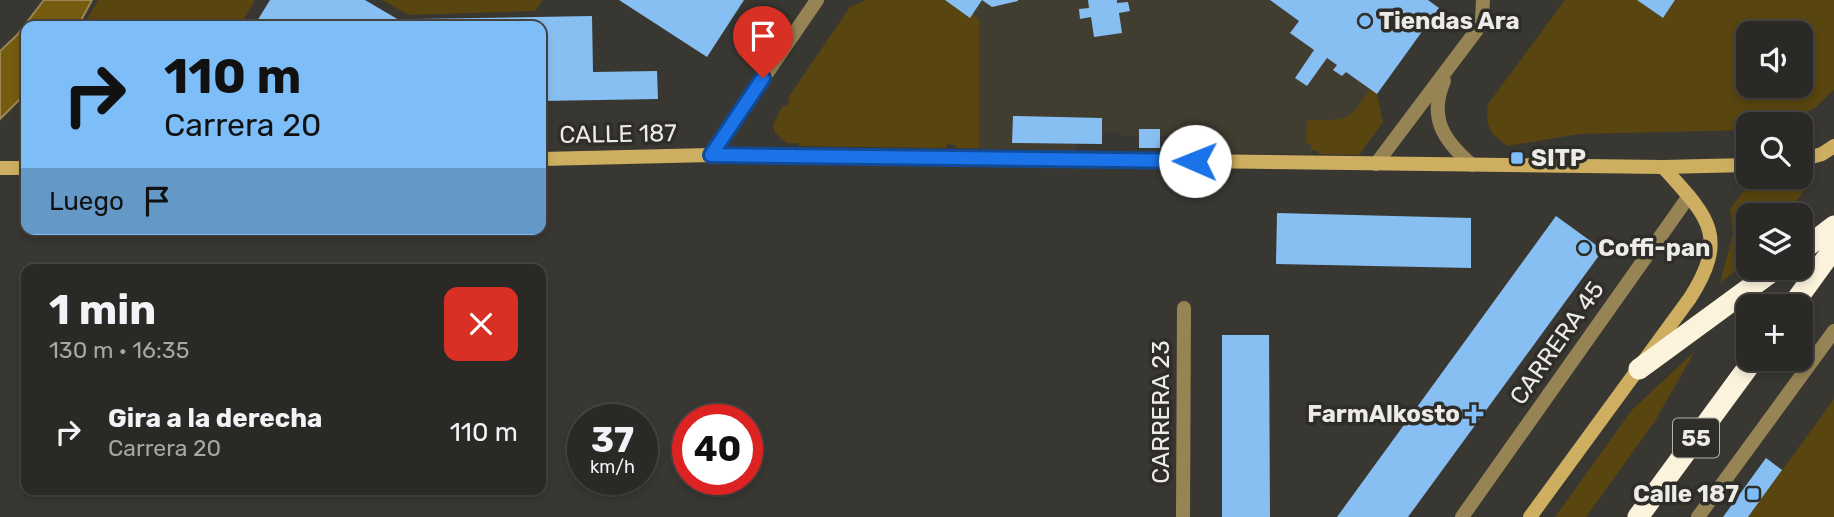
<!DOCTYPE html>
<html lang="es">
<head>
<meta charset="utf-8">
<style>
  body { margin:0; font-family:Rubik,sans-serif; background:#373532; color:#f1f3f6; height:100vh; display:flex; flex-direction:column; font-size:26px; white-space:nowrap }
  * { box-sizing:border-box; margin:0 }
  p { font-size:23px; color:#a6a6a7 }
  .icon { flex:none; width:38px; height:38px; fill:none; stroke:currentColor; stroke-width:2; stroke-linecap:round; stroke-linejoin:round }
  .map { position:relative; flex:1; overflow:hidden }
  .details { position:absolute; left:21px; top:264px; width:525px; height:231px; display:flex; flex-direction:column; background:#2b2926; border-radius:14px; box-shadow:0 4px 10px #0003,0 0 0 2px #474543 }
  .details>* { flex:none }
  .banner { position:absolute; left:21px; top:21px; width:525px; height:214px; border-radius:14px; box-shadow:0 4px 10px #0003,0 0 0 2px #474543; background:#7dbef9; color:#111; overflow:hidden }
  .controls { position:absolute; left:1736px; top:21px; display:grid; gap:14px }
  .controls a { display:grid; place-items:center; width:77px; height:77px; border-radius:14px; background:#2b2926; box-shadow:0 4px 10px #0003,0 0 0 2px #474543; font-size:35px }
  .speed { position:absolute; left:567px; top:404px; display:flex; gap:14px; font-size:35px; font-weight:700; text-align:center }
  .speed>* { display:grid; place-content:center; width:91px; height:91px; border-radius:50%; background:#2b2926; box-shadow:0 4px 10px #0003,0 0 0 2px #474543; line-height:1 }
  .speed small { font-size:18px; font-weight:400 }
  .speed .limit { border:10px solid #d22; background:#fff; color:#111 }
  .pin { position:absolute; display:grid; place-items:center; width:60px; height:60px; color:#fff; margin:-72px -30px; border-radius:50% 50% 50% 0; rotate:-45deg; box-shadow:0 0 7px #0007 }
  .pin .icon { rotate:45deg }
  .me { position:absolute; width:77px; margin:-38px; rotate:271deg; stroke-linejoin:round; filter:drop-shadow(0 0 5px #0008) }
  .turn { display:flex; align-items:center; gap:24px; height:147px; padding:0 28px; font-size:32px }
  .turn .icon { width:91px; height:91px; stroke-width:2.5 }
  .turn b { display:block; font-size:49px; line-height:60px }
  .then { display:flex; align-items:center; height:66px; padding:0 28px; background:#0003; gap:14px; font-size:26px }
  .round { display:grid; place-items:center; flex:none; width:74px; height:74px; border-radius:14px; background:#373532 }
  .overview { display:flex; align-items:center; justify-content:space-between; height:119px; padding:0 28px }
  h1 { font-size:42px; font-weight:700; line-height:52px }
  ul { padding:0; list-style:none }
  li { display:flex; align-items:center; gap:21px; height:98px; padding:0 28px }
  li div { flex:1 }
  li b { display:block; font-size:26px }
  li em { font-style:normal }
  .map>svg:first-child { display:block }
</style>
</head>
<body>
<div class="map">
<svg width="1834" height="517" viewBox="0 0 1834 517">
  <rect width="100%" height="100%" fill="#393732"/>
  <polygon fill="#413d31" points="866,0 1428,0 1377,94 1383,122 1359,155 1319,154 1318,151 1312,150 1311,154 1220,153 1220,145 1188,146 1187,132 1178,132 1178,136 1160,136 1139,148 1139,136 1120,136 1120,133 1103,132 1102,144 1076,144 1075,151 956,148 955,145 947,144 946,148 799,146 798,143 787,143 780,139 773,125 783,105 786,107 790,100 788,98 850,7"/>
  <g fill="#58450f" fill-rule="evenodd">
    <polygon points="98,0 255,0 240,26 83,26"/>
    <polygon points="382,0 543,0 535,11 409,15"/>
    <polygon points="866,0 945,0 970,17 973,14 979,19 979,148 956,148 955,145 947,144 946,148 799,146 798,143 787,143 775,133 773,125 783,105 786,107 790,100 788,98 850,7"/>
    <path d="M 1565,0 L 1637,0 L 1663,18 L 1675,0 L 1834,0 L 1834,90 L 1816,107 L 1783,124 L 1748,124 L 1748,130 L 1579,134 L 1507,146 C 1489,132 1485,127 1488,104 ZM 1748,33 L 1801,33 L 1801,86 L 1748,86 Z"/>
    <path d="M 1370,89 L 1377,94 L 1383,122 L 1359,155 L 1319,154 L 1318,151 L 1311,150 L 1311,144 L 1306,143 L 1307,120 C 1347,120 1347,124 1370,89 Z"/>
    <polygon points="1816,175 1786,215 1748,215 1748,261 1720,283 1733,234 1730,209 1748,185"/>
    <polygon points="1695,351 1655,421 1586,517 1555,517 1632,410"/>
    <polygon points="1834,399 1834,517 1748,517"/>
  </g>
  <polygon fill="#765c11" stroke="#9a8752" stroke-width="2" points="44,0 92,0 78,26 26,26 26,93 0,119 0,51 17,35"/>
  <g fill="#88bff2">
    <polygon points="270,0 365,0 399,20 395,26 254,26"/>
    <polygon points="619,0 744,0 707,57"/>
    <polygon points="945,0 1018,0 1018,1 992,7 982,0 970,18"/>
    <polygon points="1088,0 1117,0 1117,3 1128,2 1130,11 1119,13 1122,33 1094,37 1091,17 1080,19 1079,9 1089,8"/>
    <polygon points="1270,0 1428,0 1439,8 1377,94 1346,72 1342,76 1333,70 1337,65 1327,58 1307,86 1295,78 1314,50 1290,33 1299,21"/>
    <polygon points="1637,0 1675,0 1663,18"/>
    <polygon points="592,16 593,72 657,71 658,99 541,101 541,26 415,26 415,19"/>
    <polygon points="1013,116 1102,118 1102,144 1012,143"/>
    <rect x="1139" y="129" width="21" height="19"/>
    <polygon points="1277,213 1471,218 1471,268 1276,264"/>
    <polygon points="1556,216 1603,250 1408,517 1337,517"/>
    <polygon points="1222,335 1269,335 1270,517 1222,517"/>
    <polygon points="1766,458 1782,470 1748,517 1723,517"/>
  </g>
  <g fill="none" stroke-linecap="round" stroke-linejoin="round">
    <polyline stroke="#978455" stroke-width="14" points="1698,517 1834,331"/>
    <g stroke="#978455" stroke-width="14">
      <path d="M 1444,81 C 1428,118 1444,141 1472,165"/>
      <polyline points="711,155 817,0"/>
      <polyline points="1376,164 1476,31 1482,19 1483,0"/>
      <polyline points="1183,517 1184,308"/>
      <polyline points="1462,517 1689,196"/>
    </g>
    <g stroke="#ceaf61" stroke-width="14">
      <polyline points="541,159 711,155 1663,167 1748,165"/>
      <polyline points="1801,160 1822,154 1834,146"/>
      <polyline points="0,168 26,168"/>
      <path d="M 1530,517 L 1690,298 C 1730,235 1707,216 1663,167"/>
    </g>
    <g stroke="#fcf3dd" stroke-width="21">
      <polyline points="1801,251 1834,226"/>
      <polyline points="1792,306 1834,248"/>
      <polyline points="1639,369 1777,268"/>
      <polyline points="1638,517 1754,359"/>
    </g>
  </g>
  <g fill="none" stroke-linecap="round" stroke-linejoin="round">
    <defs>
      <polyline id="route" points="763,78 711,155 1195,161"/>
    </defs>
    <use href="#route" stroke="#114b97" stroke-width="18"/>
    <use href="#route" stroke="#1a73e8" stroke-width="12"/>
  </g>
  <g fill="#7dbef9" stroke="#2f2d28" stroke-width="2.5">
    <circle cx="1365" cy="21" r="7"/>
    <rect x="1510" y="151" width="14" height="14" rx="3.5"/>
    <circle cx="1584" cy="248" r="7"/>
    <path d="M1470.5 403.5h7v7h7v7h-7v7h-7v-7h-7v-7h7z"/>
    <rect x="1746" y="487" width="14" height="14" rx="3.5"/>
  </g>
  <g text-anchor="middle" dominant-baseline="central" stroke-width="7" stroke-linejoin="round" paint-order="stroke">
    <rect fill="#2f2d28" stroke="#b4b2ae" stroke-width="2" x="1673" y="418.5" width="46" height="39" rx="5"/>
    <g font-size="23" font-weight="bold" fill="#edebe8">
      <text x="1696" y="438">55</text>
    </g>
    <g font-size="24" font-weight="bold" fill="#edebe8" stroke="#2f2d28" text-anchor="start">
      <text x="1379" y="21">Tiendas Ara</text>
      <text x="1531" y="158">SITP</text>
      <text x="1598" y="248">Coffi-pan</text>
      <text x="1460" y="414" text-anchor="end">FarmAlkosto</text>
      <text x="1739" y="494" text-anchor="end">Calle 187</text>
    </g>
    <g font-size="24" fill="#edebe8" stroke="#2f2d28">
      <text transform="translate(618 134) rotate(-1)">CALLE 187</text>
      <text transform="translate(1557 343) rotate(-55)">CARRERA 45</text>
      <text transform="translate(1161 412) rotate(-90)">CARRERA 23</text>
    </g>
  </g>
</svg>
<div class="controls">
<a><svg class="icon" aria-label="sound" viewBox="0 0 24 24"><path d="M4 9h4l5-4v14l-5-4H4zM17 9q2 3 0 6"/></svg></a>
<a><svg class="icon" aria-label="search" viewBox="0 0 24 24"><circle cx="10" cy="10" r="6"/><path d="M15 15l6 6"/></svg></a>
<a><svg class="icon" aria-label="layers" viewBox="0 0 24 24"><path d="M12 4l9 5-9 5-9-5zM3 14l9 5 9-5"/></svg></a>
<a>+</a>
</div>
<div class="speed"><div>37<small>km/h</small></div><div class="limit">40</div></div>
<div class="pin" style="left:763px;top:78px;background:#d93025"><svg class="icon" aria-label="arrive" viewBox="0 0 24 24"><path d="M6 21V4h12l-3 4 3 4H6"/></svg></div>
<svg class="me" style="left:1195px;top:161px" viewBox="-20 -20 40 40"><circle r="19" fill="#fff"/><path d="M0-13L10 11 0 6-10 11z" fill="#1a73e8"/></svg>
<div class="banner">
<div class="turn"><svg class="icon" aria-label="right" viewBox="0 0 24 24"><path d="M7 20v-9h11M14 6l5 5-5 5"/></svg><div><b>110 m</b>Carrera 20</div></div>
<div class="then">Luego<svg class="icon" aria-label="arrive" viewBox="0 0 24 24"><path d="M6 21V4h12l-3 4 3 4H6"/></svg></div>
</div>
<section class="details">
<div class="overview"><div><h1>1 min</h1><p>130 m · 16:35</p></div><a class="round" style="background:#d93025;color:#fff"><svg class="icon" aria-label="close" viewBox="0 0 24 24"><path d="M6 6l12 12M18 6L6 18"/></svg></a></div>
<ul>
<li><svg class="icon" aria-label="right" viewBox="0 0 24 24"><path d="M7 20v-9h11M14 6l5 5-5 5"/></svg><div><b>Gira a la derecha</b><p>Carrera 20</p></div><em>110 m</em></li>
</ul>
</section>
</div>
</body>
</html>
